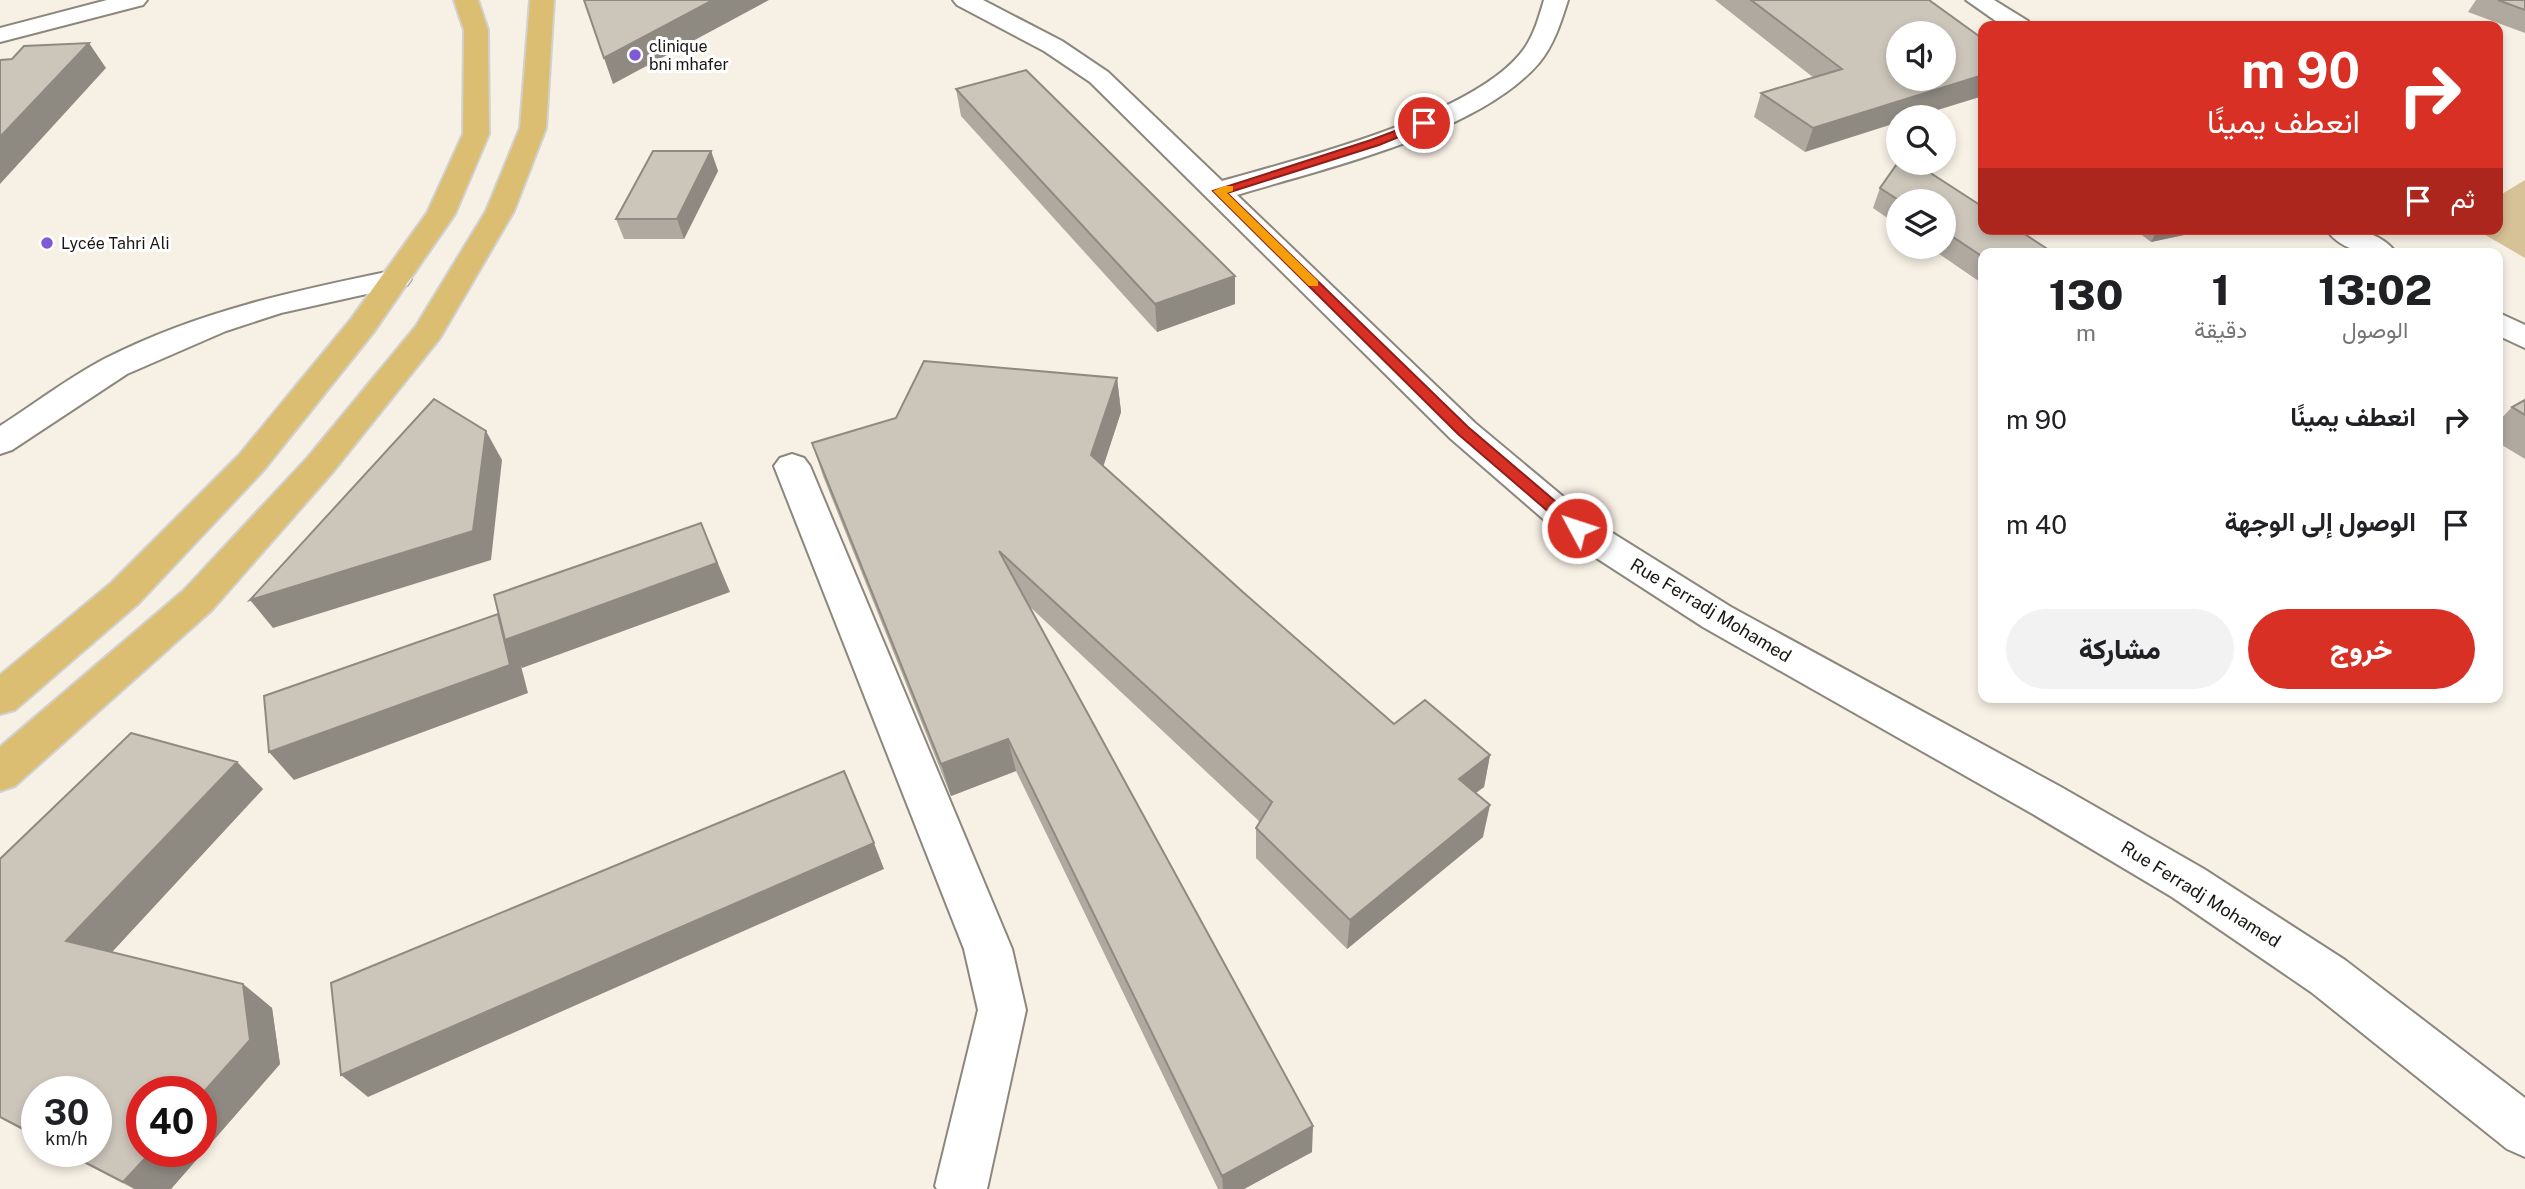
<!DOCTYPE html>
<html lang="ar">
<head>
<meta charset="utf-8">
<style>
  body { margin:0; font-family:"Public Sans",Vazirmatn,sans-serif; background:#f2f2f2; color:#202124; direction:rtl; height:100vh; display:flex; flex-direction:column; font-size:26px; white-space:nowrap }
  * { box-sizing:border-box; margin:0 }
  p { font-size:23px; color:#757577 }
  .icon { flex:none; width:38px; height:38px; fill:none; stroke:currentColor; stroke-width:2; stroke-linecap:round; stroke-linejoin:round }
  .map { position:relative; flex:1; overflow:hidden; direction:ltr }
  .sheet { position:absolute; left:1978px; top:248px; width:525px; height:455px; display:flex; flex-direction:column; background:#fff; border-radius:14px; box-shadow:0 4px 10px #0003; direction:rtl }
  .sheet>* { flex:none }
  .guide { position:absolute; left:1978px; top:21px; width:525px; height:214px; border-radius:14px; box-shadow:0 4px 10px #0003; direction:rtl; background:#d93025; color:#fff; overflow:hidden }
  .controls { position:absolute; left:1886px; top:21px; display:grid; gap:14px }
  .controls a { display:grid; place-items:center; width:70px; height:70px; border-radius:50%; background:#fff; box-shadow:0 4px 10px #0003; font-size:35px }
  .speed { position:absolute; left:21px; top:1076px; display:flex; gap:14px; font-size:35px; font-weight:700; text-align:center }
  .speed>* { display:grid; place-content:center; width:91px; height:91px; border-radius:50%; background:#fff; box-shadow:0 4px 10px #0003; line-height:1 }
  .speed small { font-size:18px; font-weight:400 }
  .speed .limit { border:10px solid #d22; background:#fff; color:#111 }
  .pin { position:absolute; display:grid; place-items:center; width:60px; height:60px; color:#fff; margin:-30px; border:4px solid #fff; border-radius:50%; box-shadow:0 2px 7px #0007 }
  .me { position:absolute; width:77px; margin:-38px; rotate:310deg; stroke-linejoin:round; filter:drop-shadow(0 0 5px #0008) }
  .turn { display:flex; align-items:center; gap:24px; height:147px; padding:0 28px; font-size:32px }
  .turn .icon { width:91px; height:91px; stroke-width:2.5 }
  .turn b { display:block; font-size:49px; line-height:60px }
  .then { display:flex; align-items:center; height:66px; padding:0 28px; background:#0003; gap:14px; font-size:26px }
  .eta { display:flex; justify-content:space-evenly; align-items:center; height:119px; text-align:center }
  .eta b { font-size:42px; font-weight:800; line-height:49px }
  .primary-button { display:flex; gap:14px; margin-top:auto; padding:14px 28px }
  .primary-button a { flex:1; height:80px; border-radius:42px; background:#d93025; color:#fff; font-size:28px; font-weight:800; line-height:80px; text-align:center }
  .primary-button a+a { background:#f2f2f2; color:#202124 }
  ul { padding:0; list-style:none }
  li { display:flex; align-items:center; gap:21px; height:105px; padding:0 28px }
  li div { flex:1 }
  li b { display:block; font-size:26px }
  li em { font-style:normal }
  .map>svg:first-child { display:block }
</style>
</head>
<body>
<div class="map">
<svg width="2525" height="1189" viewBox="0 0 2525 1189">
  <rect width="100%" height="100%" fill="#f7f0e5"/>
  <polygon fill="#d7c196" points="2525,180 2525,258 2475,229 2497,229 2497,197"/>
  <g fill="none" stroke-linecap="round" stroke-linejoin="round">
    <defs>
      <g id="minor">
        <polygon points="107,0 147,0 143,5 0,42 0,28"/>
        <path d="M 953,0 L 983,0 L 1062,41 L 1108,72 L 1222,181 C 1299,159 1477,115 1524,49 C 1534,35 1539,17 1544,0 L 1568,0 C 1561,22 1554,45 1539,63 C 1478,134 1325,168 1237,195 L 1475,423 L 1590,519 L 1731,607 L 2061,787 L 2204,869 L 2345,960 L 2525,1098 L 2525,1157 L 2507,1149 L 2311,992 L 2172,897 L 2031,813 L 1703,627 L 1564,537 L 1451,439 L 1090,82 L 1044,51 L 957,5 Z"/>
        <polygon points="1966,0 1994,0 2028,21 2031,26 2003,26"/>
        <path d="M 2326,229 C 2352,229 2380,230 2397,254 C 2371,254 2342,253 2326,229 Z"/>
        <path d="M 396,270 L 407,273 L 411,279 L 407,285 L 281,313 L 226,331 L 127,374 L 12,450 L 0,454 L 0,426 C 34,404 68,378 104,359 C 198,311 294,291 396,270 Z"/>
        <polygon points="2497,312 2525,325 2525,348 2497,335"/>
        <polygon points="792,454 804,458 810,466 1012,949 1026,1010 987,1189 937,1189 935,1186 978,1010 964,949 774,466 780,458"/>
      </g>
      <g id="major">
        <polygon points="454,0 478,0 488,30 489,134 455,214 373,333 263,471 139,603 15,710 0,714 0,675 111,583 239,455 351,319 427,213 463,134 464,30"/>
        <polygon points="530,0 554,0 546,128 514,211 440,338 332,473 212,610 15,786 0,791 0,747 184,590 308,457 416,326 486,211 520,128"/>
      </g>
    </defs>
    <use href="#minor" stroke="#8c877c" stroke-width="4"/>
    <use href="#major" stroke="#d1d1d0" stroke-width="4"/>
    <use href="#minor" fill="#fff" fill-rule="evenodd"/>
    <use href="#major" fill="#dbbe71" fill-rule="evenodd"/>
  </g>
  <g fill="#afa9a0">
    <polygon points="1715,0 1929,0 1805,152 1754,117 1761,93 1814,78"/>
    <polygon points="2476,0 2525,0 2525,33 2468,12"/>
    <polygon points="956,89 1235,276 1235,304 1157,332 961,116"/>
    <polygon points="711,151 718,171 684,239 624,239 616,219"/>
    <polygon points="1899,161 1899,163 1915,163 1983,207 1983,229 2017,229 2052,252 2051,254 1983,254 1983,284 1929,247 1944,247 1944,201 1899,201 1899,226 1873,208 1880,188"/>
    <polygon points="2134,229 2212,229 2151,242"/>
    <polygon points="1117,378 1121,412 1103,466 1244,593 1394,724 1490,755 1484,787 1475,793 1483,837 1347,949 1256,858 1256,828 1260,822 1029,606 1312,1152 1244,1189 1218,1189 1016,771 951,796 823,476 812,443"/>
    <polygon points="2525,400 2525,459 2497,442 2497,423 2512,407"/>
    <polygon points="237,762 263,789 112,952 243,984 272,1008 280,1064 171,1189 134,1189 63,1152 96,1152 37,1092 37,1138 0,1118 0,859"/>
  </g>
  <g fill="#8e8a82">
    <polygon points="713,0 769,0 613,84 604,58"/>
    <polygon points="89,43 106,68 0,184 0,137"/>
    <polygon points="1983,75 1983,96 1915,117 1899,117 1899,122 1805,152 1813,128"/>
    <polygon points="711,151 718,171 684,239 677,219"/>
    <polygon points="2158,229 2212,229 2151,242"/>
    <polygon points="1235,276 1235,304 1157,332 1155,304"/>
    <polygon points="1117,378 1121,412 1096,489 1091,455"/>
    <polygon points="486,431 502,460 491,560 273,628 250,600"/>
    <polygon points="701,523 730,592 522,668 521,666 528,693 294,780 269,752 498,614"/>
    <polygon points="1008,739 1016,771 951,796 941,764"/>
    <polygon points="1490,755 1484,787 1453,810 1459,779"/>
    <polygon points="237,762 263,789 99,966 66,941"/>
    <polygon points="1490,805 1483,837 1347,949 1350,920"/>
    <polygon points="874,843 884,869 368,1097 341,1075"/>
    <polygon points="243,984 272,1008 280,1064 171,1189 135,1189 123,1182 151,1152 201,1152 201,1095"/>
    <polygon points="1313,1126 1312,1152 1244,1189 1223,1189 1222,1176"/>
  </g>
  <g fill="#cbc5ba" stroke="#8e8a82" stroke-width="2" fill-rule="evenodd">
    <polygon points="584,0 713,0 604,58"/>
    <path d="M 1751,0 L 1929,0 L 1983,39 L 1983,75 L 1813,128 L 1761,93 L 1842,69 ZM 1899,33 L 1944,33 L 1944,79 L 1899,79 Z"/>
    <polygon points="2498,0 2525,0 2525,10"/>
    <polygon points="89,43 0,137 0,60 12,59 24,46"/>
    <polygon points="1026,70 1235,276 1155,304 956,89"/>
    <polygon points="653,151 711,151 677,219 616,219"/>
    <polygon points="1899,161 1899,163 1915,163 1983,207 1983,229 2017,229 2052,252 2047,254 1983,254 1983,257 1944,231 1944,201 1900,201 1880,188"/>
    <polygon points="924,361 1117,378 1091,455 1244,593 1394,724 1425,700 1490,755 1459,779 1490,805 1350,920 1256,828 1272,802 999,551 1313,1126 1222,1176 1008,739 941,764 812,443 896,418"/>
    <polygon points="434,399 486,431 473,531 250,600"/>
    <polygon points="2525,400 2525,415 2512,407"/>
    <polygon points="701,523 717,563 505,640 494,595"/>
    <polygon points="498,614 510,665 269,752 264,696"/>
    <polygon points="131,733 237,762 66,941 243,984 250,1040 201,1095 201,1092 142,1092 142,1152 151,1152 123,1182 65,1152 96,1152 96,1092 37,1092 37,1136 0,1117 0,859"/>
    <polygon points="844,771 874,843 341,1075 331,983"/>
  </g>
  <polygon fill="#d93025" stroke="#8d1f18" stroke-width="2" points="1424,120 1430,123 1428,125 1379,145 1227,193 1468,427 1582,524 1585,528 1582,532 1572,532 1458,434 1213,191 1371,140"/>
  <polygon fill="#f59e0b" points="1224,186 1233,186 1233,191 1227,193 1318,281 1318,286 1309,286 1213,191"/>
  <g fill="#7f5ad4" stroke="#fff" stroke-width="2.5">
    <circle cx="635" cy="55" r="7"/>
    <circle cx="47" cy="243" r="7"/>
  </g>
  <g text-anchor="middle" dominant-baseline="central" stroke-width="6" stroke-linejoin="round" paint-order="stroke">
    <g font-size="16" fill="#191712" stroke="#fff" text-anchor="start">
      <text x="649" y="46">clinique<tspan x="649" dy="18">bni mhafer</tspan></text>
      <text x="61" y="243">Lycée Tahri Ali</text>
    </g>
    <g font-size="18" fill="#191712" stroke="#fff">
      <text transform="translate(1711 610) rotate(31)">Rue Ferradj Mohamed</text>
      <text transform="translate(2201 894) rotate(32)">Rue Ferradj Mohamed</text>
    </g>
  </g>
</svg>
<div class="controls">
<a><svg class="icon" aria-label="sound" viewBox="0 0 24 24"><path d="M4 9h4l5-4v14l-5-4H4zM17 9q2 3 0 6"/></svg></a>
<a><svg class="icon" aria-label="search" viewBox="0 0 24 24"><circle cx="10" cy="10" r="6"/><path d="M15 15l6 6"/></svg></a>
<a><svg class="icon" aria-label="layers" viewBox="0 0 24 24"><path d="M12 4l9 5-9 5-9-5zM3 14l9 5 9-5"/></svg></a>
</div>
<div class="speed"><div>30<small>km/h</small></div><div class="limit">40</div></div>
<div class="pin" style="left:1424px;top:123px;background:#d93025"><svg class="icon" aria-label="arrive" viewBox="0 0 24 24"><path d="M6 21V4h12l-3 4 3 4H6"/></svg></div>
<svg class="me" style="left:1577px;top:528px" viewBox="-20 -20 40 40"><circle r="17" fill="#d93025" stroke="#fff" stroke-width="3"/><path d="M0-11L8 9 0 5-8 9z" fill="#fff"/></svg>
<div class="guide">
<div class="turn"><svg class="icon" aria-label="right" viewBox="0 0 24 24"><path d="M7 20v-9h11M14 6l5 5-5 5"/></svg><div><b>90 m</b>انعطف يمينًا</div></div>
<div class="then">ثم<svg class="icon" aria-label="arrive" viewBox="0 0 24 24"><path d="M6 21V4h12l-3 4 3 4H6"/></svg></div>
</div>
<section class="sheet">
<div class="eta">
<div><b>13:02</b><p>الوصول</p></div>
<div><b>1</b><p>دقيقة</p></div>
<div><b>130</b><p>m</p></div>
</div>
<ul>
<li><svg class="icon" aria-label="right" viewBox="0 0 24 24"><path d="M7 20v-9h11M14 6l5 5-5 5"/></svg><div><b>انعطف يمينًا</b></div><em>90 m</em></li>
<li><svg class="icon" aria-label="arrive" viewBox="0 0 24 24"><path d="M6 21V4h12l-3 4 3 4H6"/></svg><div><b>الوصول إلى الوجهة</b></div><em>40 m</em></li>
</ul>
<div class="primary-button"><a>خروج</a><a>مشاركة</a></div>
</section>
</div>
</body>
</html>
